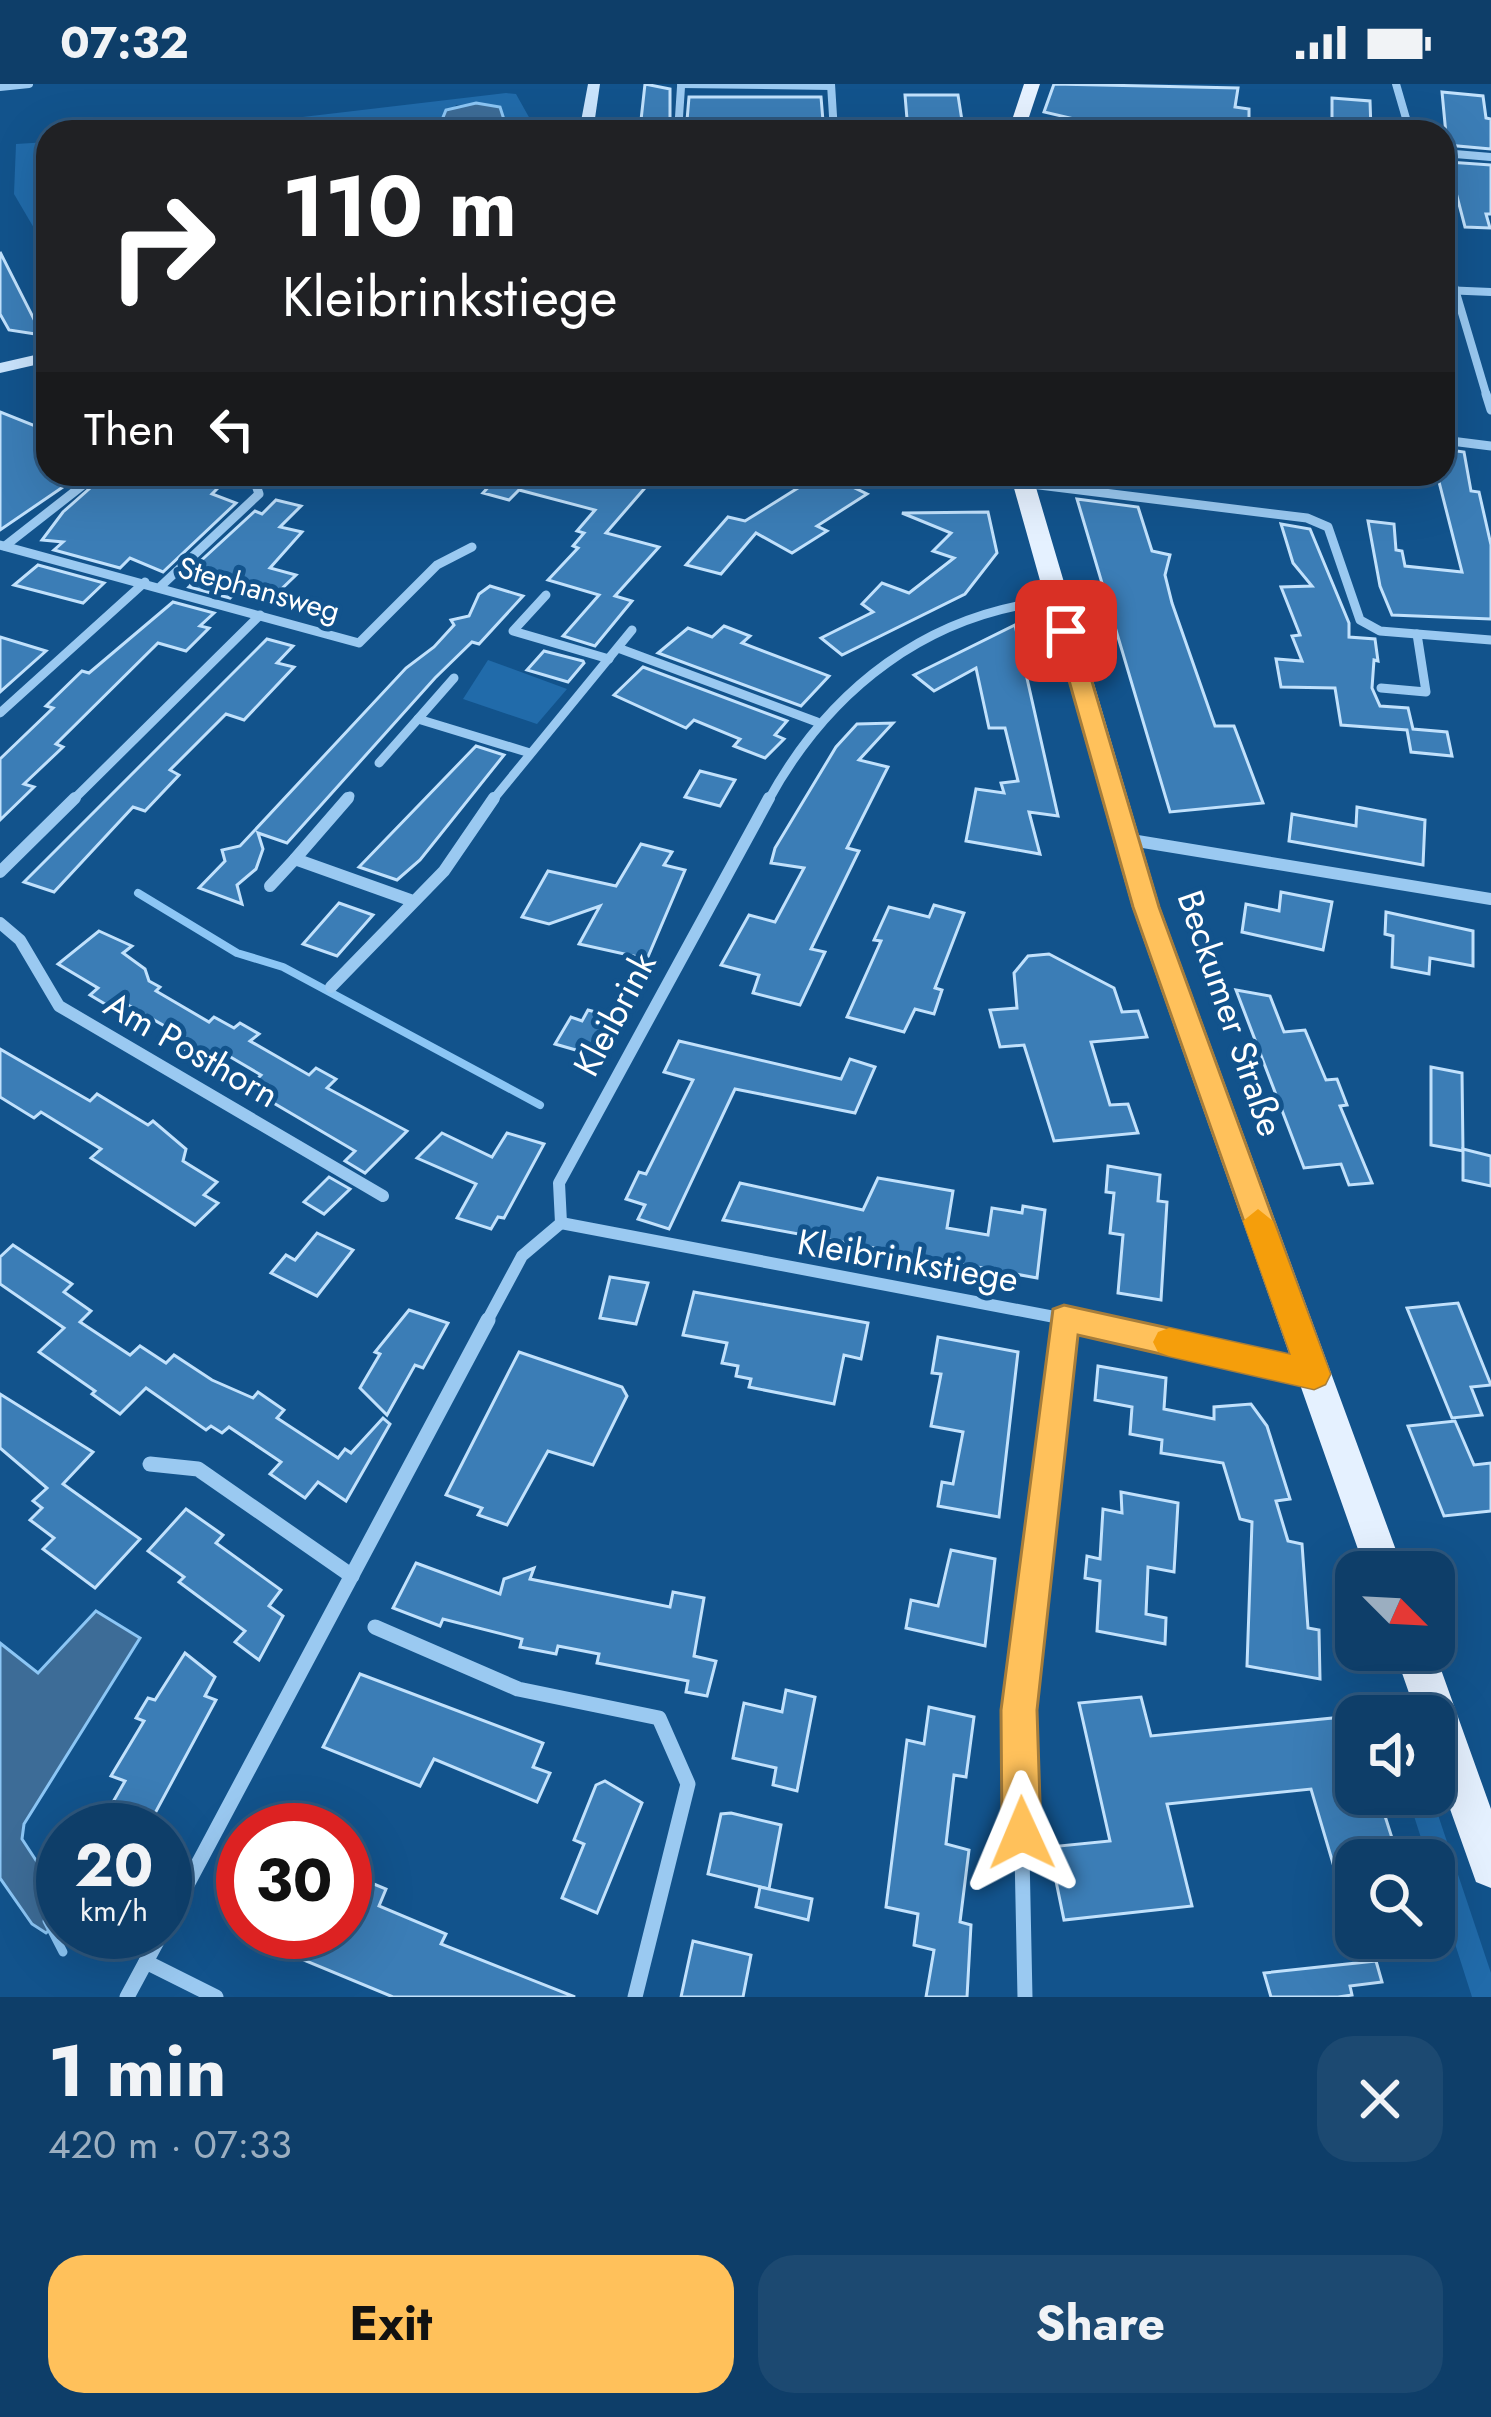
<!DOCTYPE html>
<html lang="en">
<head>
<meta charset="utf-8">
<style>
  body { margin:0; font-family:Jost,sans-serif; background:#1c4971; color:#f1f3f6; height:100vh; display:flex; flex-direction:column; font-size:45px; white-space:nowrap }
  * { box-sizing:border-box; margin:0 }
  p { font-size:39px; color:#9baec0 }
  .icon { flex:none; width:66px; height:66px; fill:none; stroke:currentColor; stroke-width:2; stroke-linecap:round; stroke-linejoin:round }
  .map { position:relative; height:1913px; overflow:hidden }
  .details { display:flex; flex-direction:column; background:#0e3e69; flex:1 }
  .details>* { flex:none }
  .top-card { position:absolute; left:36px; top:36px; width:1419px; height:366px; border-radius:36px; box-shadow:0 12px 48px #0002,0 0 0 3px #2e577d; background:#202124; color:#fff; overflow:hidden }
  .needle { width:78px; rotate:114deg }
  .buttons { position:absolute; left:1335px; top:1467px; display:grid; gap:24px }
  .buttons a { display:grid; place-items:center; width:120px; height:120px; border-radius:24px; background:#0e3e69; box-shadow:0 12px 48px #0002,0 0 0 3px #2e577d; font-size:60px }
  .speed { position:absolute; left:36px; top:1719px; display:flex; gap:24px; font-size:60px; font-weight:700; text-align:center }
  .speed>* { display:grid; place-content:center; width:156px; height:156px; border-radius:50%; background:#0e3e69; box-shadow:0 12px 48px #0002,0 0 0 3px #2e577d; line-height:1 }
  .speed small { font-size:30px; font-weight:400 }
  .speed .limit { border:18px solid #d22; background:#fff; color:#111 }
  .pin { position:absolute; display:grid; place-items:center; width:102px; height:102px; color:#fff; margin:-51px; border-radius:24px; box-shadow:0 6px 18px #0006 }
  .me { position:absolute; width:132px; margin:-66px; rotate:359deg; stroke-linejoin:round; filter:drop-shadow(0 0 9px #0008) }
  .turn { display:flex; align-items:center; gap:42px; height:252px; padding:0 48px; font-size:54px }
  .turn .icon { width:156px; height:156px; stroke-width:2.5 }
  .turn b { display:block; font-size:84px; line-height:102px }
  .then { display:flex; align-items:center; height:114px; padding:0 48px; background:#0003; gap:24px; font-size:45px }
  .round { display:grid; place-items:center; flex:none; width:126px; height:126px; border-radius:36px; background:#1c4971 }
  .summary { display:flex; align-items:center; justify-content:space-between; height:204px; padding:0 48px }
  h1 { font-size:72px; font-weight:700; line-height:90px }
  .button { display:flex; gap:24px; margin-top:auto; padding:24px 48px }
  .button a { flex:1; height:138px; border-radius:36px; background:#ffc15b; color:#111; font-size:48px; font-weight:700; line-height:138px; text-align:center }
  .button a+a { background:#1c4971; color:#f1f3f6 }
  .status { display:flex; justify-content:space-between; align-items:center; height:84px; padding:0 60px; background:#0e3e69; direction:ltr }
  .status svg { height:33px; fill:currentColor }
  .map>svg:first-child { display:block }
</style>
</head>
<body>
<div class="status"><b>07:32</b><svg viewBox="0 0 49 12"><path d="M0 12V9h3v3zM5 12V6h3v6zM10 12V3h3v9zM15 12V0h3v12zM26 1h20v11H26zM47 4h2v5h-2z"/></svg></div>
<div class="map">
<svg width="1491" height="1913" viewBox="0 0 1491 1913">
  <rect width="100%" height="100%" fill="#12538c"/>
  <g fill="#216baa">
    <polygon points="506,9 516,10 530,35 562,39 561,48 508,48 491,20 456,21 437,48 175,48"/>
    <polygon points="48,58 48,168 14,110 16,60"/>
    <polygon points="488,576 567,605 537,640 463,615"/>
    <polygon points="1407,1710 1431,1710 1491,1889 1491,1913 1472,1913 1434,1794 1434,1776 1428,1776"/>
  </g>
  <g fill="#3d6c97" stroke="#8cc6f5" stroke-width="3">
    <polygon points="476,19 500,23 508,48 437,48 446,26"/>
    <polygon points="96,1527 140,1554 24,1740 22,1755 58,1810 60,1837 46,1849 32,1840 0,1794 0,1559 38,1589"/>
  </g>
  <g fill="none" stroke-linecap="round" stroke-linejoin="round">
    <polyline stroke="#8cc6f5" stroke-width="8" points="138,809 237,869 283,883 540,1021"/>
    <polyline stroke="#8cc6f5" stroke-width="9" points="47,1837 63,1868"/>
  </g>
  <g fill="#3b7db6" stroke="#c1e1fc" stroke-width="3">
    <polygon points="645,0 670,5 670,48 649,48 647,36 641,36"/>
    <polygon points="1054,0 1238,4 1235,23 1249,25 1249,48 1094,48 1096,40 1044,28"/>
    <polygon points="1442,8 1483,12 1486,34 1491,35 1491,65 1447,61"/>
    <polygon points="905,11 958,11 963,43 959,48 908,47"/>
    <polygon points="689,13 821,13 823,37 803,46 686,48"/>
    <polygon points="1332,14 1370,17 1371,46 1348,45 1346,37 1332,35"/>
    <polygon points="1448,78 1491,81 1491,130 1486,130 1490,144 1465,143"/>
    <polygon points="0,168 42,251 9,246 0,230"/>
    <polygon points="0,328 48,347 48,390 82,390 0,446"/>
    <polygon points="1443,365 1464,368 1471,407 1479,408 1491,461 1491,535 1392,531 1380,502 1368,437 1394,440 1396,466 1402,467 1405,482 1462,488 1437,390 1443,390"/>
    <polygon points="106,390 173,393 219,403 212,410 236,419 163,488 130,474 120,484 54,466 63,458 42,456 63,428"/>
    <polygon points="487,390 657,390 606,449 659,463 615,512 632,517 595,562 563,552 599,511 548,496 578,464 573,462 584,449 577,447 595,426 519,406 509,416 483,409 492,399 486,397"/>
    <polygon points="814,394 831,402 840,397 867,410 817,442 827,447 792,469 756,449 721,490 686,481 728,433 745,437"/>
    <polygon points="1077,415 1138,423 1152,467 1170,471 1165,491 1172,519 1215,642 1234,642 1263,719 1170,728"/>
    <polygon points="276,416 301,422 280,443 302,448 270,484 296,491 271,515 238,506 230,514 189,503 192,500 181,495 255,427 262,430"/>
    <polygon points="988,428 997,469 965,510 842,571 821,554 873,528 862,520 882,499 909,509 954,474 933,467 951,449 902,429"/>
    <polygon points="1281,440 1310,445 1349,539 1349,553 1375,555 1378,577 1374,576 1372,604 1380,622 1408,624 1413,645 1447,648 1452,672 1411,668 1407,646 1341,641 1335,604 1281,603 1276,575 1302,577 1292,552 1300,551 1281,503 1312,502 1293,479"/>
    <polygon points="38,481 104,499 83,519 14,501"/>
    <polygon points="490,502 523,512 479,560 472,558 435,594 287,759 258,749 263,765 256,785 237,801 242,820 199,804 225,777 222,766 240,762 406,584 434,563 454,541 451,536 469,532 479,510"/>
    <polygon points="173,518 214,529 200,542 209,544 186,567 158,559 56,660 63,663 24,700 34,703 0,736 0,675 53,624 46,622 82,587 89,589"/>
    <polygon points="1015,541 1058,732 1029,728 1040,770 966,757 976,705 1004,709 1001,699 1018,697 1005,644 989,644 976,584 934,607 914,591"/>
    <polygon points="724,542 750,552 742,559 829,592 801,622 658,569 688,544 712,553"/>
    <polygon points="0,553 46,567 0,608"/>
    <polygon points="267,555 293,562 277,579 294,583 244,636 226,630 170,686 179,691 145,727 133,723 54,808 24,798"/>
    <polygon points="544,567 583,577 584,579 568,598 527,586"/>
    <polygon points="643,583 787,637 775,651 784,655 765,674 734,662 740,655 694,636 686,644 614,611"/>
    <polygon points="893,639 859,676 888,683 847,764 859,767 811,865 825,868 800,921 753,909 759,891 721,881 749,831 775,838 804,784 771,779 775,764 836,663 857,640"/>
    <polygon points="476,662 504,671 420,776 397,796 359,783"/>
    <polygon points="700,687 735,696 720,722 685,713"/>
    <polygon points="1357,723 1425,736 1423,781 1289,757 1292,730 1356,742"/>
    <polygon points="641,760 672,768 664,781 685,786 647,875 579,860 600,822 549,840 522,833 548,787 616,802"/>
    <polygon points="1281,808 1332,818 1323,866 1242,848 1246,820 1279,827"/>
    <polygon points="339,819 373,831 337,872 303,860"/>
    <polygon points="934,821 964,829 935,904 942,906 934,930 915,925 904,948 847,933 881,857 874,856 889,823 929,833"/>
    <polygon points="1386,828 1473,847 1473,882 1430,874 1429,890 1392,883 1393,852 1385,850"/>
    <polygon points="99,847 132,862 123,869 145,885 149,897 160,903 156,907 209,938 214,933 234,944 240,939 259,950 250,957 309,991 316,984 336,995 327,1004 407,1047 365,1089 345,1077 355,1067 248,1004 261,991 222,968 208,980 180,964 189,956 128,921 110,923 90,911 98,904 58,880"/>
    <polygon points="1049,870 1114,904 1122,928 1138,927 1147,953 1091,958 1110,1021 1128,1020 1138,1049 1054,1057 1024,961 1000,963 990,926 1017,924 1014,889 1028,872"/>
    <polygon points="1236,906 1270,912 1284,948 1305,946 1326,996 1337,995 1347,1021 1340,1022 1372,1099 1349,1101 1341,1080 1304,1084"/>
    <polygon points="588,926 614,933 593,971 555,960 571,933 582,937"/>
    <polygon points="679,957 841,995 850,975 875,983 855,1029 735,1005 669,1145 638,1135 645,1121 626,1115 639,1088 646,1090 693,996 664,988"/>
    <polygon points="0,965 90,1017 97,1010 148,1041 153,1037 186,1065 183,1077 217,1098 204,1111 218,1119 195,1141 91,1074 101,1065 41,1028 34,1034 0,1013"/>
    <polygon points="1431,983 1462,989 1463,1067 1431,1061"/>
    <polygon points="442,1049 492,1073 507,1049 544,1060 504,1134 498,1133 491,1145 457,1134 476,1100 417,1074"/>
    <polygon points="1463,1065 1491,1072 1491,1102 1463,1096"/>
    <polygon points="1108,1082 1160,1091 1158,1117 1167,1118 1161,1216 1118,1209 1123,1151 1110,1149 1114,1109 1106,1108"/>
    <polygon points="329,1093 350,1105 324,1130 304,1118"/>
    <polygon points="878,1094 953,1107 947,1144 988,1151 992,1124 1022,1129 1023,1122 1045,1126 1037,1194 723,1136 740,1099 863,1126"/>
    <polygon points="317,1149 353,1166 317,1212 271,1189 286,1171 295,1176"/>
    <polygon points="13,1161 72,1200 64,1208 91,1227 80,1238 130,1271 140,1262 166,1279 174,1271 212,1296 253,1314 258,1308 284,1326 277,1334 338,1374 345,1365 351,1369 383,1334 390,1340 346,1417 318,1398 305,1414 270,1390 281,1378 229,1343 222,1349 211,1342 206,1346 146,1304 120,1330 92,1310 95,1307 39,1268 64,1244 0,1200 0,1173"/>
    <polygon points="610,1193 648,1199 636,1240 600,1234"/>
    <polygon points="694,1208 868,1239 861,1275 844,1271 834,1320 749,1303 751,1295 736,1292 738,1282 722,1279 727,1259 683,1251"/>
    <polygon points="1458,1219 1491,1301 1471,1303 1482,1331 1452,1334 1407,1224"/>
    <polygon points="409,1226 448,1239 423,1284 415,1281 387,1331 360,1304 380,1270 375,1268"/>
    <polygon points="938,1253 1018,1268 999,1433 938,1422 942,1398 953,1400 963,1348 931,1342 941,1290 932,1289"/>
    <polygon points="519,1268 622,1303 627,1312 593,1381 548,1367 507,1441 478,1431 482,1424 446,1411"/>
    <polygon points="1098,1282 1166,1294 1164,1325 1214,1335 1214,1323 1251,1320 1267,1342 1290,1415 1276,1417 1288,1457 1302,1460 1308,1544 1319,1546 1320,1595 1247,1582 1252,1438 1240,1435 1223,1379 1161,1369 1162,1356 1130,1350 1132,1323 1095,1316"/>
    <polygon points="0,1310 93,1368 63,1400 140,1455 95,1504 43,1465 54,1454 30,1436 42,1424 33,1417 47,1404 0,1364"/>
    <polygon points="1455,1337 1474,1381 1491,1379 1491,1427 1444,1432 1408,1342"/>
    <polygon points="1121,1408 1178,1419 1174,1488 1148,1483 1146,1530 1166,1534 1165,1560 1097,1547 1100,1497 1085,1494 1087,1472 1100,1475 1103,1425 1122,1429"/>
    <polygon points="186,1425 223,1451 216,1459 281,1506 269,1522 283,1532 259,1576 235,1558 245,1547 179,1498 184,1493 148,1467"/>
    <polygon points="951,1466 995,1475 985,1562 906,1544 911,1516 938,1522"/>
    <polygon points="416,1479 500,1510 504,1495 534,1484 530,1495 670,1523 673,1508 704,1514 694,1572 716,1577 707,1612 686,1608 688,1597 597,1579 599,1570 558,1562 556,1570 520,1563 522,1555 443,1535 440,1542 393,1524"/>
    <polygon points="185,1569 215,1593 205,1612 216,1616 146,1746 97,1746 125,1697 111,1692 144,1637 136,1634 148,1614 155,1616"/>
    <polygon points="360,1590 543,1659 533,1683 550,1689 537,1718 434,1675 420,1702 323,1663"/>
    <polygon points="786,1606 815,1613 797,1707 773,1701 776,1684 733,1674 744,1619 782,1628"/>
    <polygon points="1141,1613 1151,1652 1353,1632 1356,1710 1378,1710 1399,1776 1356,1776 1356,1836 1350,1837 1311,1705 1167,1720 1192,1822 1064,1836 1049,1763 1110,1757 1079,1619"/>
    <polygon points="929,1623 974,1633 966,1693 954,1691 946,1760 969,1766 960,1838 971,1841 967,1913 926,1913 934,1866 914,1861 918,1830 886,1823 907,1656 924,1660"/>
    <polygon points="605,1697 642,1719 597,1829 562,1814 584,1760 574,1756 596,1701"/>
    <polygon points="731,1729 781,1741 769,1805 708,1790 721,1730"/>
    <polygon points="345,1788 386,1805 379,1822 446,1850 441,1860 575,1913 393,1913 236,1848 345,1848"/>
    <polygon points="760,1803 812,1815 808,1836 756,1823"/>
    <polygon points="693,1857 751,1871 743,1913 681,1913"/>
    <polygon points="1376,1877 1382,1898 1350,1902 1352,1911 1338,1913 1271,1913 1264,1889"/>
  </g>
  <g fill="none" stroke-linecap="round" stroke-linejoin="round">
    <g stroke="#9ac9f1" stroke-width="8">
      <polyline points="681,0 831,2"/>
      <polyline points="831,0 834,48"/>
      <polyline points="1396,0 1410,48"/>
      <polyline points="0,3 29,0"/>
      <polyline points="678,48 681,3"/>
      <polyline points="1443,69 1491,73"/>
      <polyline points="1443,165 1487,313"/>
      <polyline points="1443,206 1491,208"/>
    </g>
    <g stroke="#9ac9f1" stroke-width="9">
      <polyline points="1486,310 1491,326"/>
      <polyline points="1443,356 1491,362"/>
      <polyline points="1023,399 1307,434 1328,443 1360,536 1380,547 1491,556"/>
      <polyline points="0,461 359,559 437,481 472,463"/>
      <polyline points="5,462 97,390"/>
      <polyline points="161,502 259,410 255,398"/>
      <polyline points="546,511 513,547 609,575"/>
      <polyline points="618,564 817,638"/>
      <polyline points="454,594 418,635 530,669"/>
      <polyline points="1381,604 1426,608 1417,550"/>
      <polyline points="0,629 145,498"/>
      <polyline points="379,679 418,635"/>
      <polyline points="72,717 260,531"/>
      <polyline points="346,717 350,712"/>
      <polyline points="492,717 632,546"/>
      <path d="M 768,717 C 829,605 928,528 1057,516"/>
    </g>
    <g stroke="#9ac9f1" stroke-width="12">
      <polyline points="1125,755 1491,815"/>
      <polyline points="295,775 348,714"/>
      <polyline points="0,788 75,714"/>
      <polyline points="270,802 295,775 410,816"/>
      <polyline points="0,839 20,856 59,922 383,1112"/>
      <polyline points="331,903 444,787 494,714"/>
      <polyline points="561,1139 1086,1239"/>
      <polyline points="486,1239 522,1172 561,1139 559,1099 769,714"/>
      <polyline points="1063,1239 1064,1234"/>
    </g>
    <g stroke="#9ac9f1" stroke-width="15">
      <polyline points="1073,1236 1307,1289"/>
      <polyline points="150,1380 198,1385 352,1492"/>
      <polyline points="375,1543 518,1605 659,1634 688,1700 635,1913"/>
      <polyline points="165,1842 488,1236"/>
      <polyline points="146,1878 216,1913"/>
      <polyline points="127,1913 162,1848"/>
      <polyline points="1025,1913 1019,1626 1064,1236"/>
    </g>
    <g fill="#c9e3fc" fill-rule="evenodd">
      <polygon points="588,0 600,0 593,48 579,48"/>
      <polygon points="48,268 48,278 0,289 0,279"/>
    </g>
    <g fill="#e5f1ff" fill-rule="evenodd">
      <polygon points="1024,0 1040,0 1024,48 1008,48"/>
      <polygon points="1010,390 1032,390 1160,823 1404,1488 1366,1488 1132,823"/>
      <polygon points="1394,1566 1434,1566 1491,1725 1491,1804 1476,1798 1434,1680 1434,1632 1417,1632"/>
    </g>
  </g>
  <polygon fill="#ffc15b" stroke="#a67d3b" stroke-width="3" points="1066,540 1077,547 1159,823 1330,1290 1325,1300 1314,1305 1078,1251 1037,1626 1041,1749 1035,1762 1022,1768 1008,1762 1002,1749 1001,1626 1053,1225 1064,1221 1291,1271 1133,823 1055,547"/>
  <polygon fill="#f59e0b" points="1258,1125 1273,1137 1330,1290 1325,1300 1314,1305 1169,1272 1158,1268 1153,1258 1158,1248 1169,1244 1291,1271 1243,1137"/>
  <g text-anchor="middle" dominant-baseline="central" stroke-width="10" stroke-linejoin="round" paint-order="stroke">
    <g font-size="30" fill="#fff" stroke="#12538c">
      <text transform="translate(259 505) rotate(16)">Stephansweg</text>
    </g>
    <g font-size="36" fill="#fff" stroke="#12538c">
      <text transform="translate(1231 929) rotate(71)">Beckumer Straße</text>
      <text transform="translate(614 930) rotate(-62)">Kleibrink</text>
      <text transform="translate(192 965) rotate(30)">Am Posthorn</text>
      <text transform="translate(908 1176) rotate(10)">Kleibrinkstiege</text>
    </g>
  </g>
</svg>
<div class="buttons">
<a><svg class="needle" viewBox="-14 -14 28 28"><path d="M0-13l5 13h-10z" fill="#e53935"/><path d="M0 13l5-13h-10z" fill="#9baec0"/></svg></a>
<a><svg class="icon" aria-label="sound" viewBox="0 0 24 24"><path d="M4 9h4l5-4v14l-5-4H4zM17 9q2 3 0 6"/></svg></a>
<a><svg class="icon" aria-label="search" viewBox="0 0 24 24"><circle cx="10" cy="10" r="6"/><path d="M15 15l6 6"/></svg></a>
</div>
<div class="speed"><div>20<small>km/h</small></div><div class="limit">30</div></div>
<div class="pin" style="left:1066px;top:547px;background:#d93025"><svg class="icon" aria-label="arrive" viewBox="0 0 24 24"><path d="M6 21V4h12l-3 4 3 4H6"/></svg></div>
<svg class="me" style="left:1022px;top:1749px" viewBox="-20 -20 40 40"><path d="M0-17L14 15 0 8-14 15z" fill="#ffc15b" stroke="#fff" stroke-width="4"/></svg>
<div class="top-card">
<div class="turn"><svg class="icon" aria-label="right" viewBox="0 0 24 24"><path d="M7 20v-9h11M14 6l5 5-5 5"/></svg><div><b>110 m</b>Kleibrinkstiege</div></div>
<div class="then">Then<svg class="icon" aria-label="left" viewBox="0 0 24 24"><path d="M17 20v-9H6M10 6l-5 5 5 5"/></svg></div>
</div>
</div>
<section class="details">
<div class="summary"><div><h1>1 min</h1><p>420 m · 07:33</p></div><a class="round"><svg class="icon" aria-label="close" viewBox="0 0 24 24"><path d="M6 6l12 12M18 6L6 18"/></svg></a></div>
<div class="button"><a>Exit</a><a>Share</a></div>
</section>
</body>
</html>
